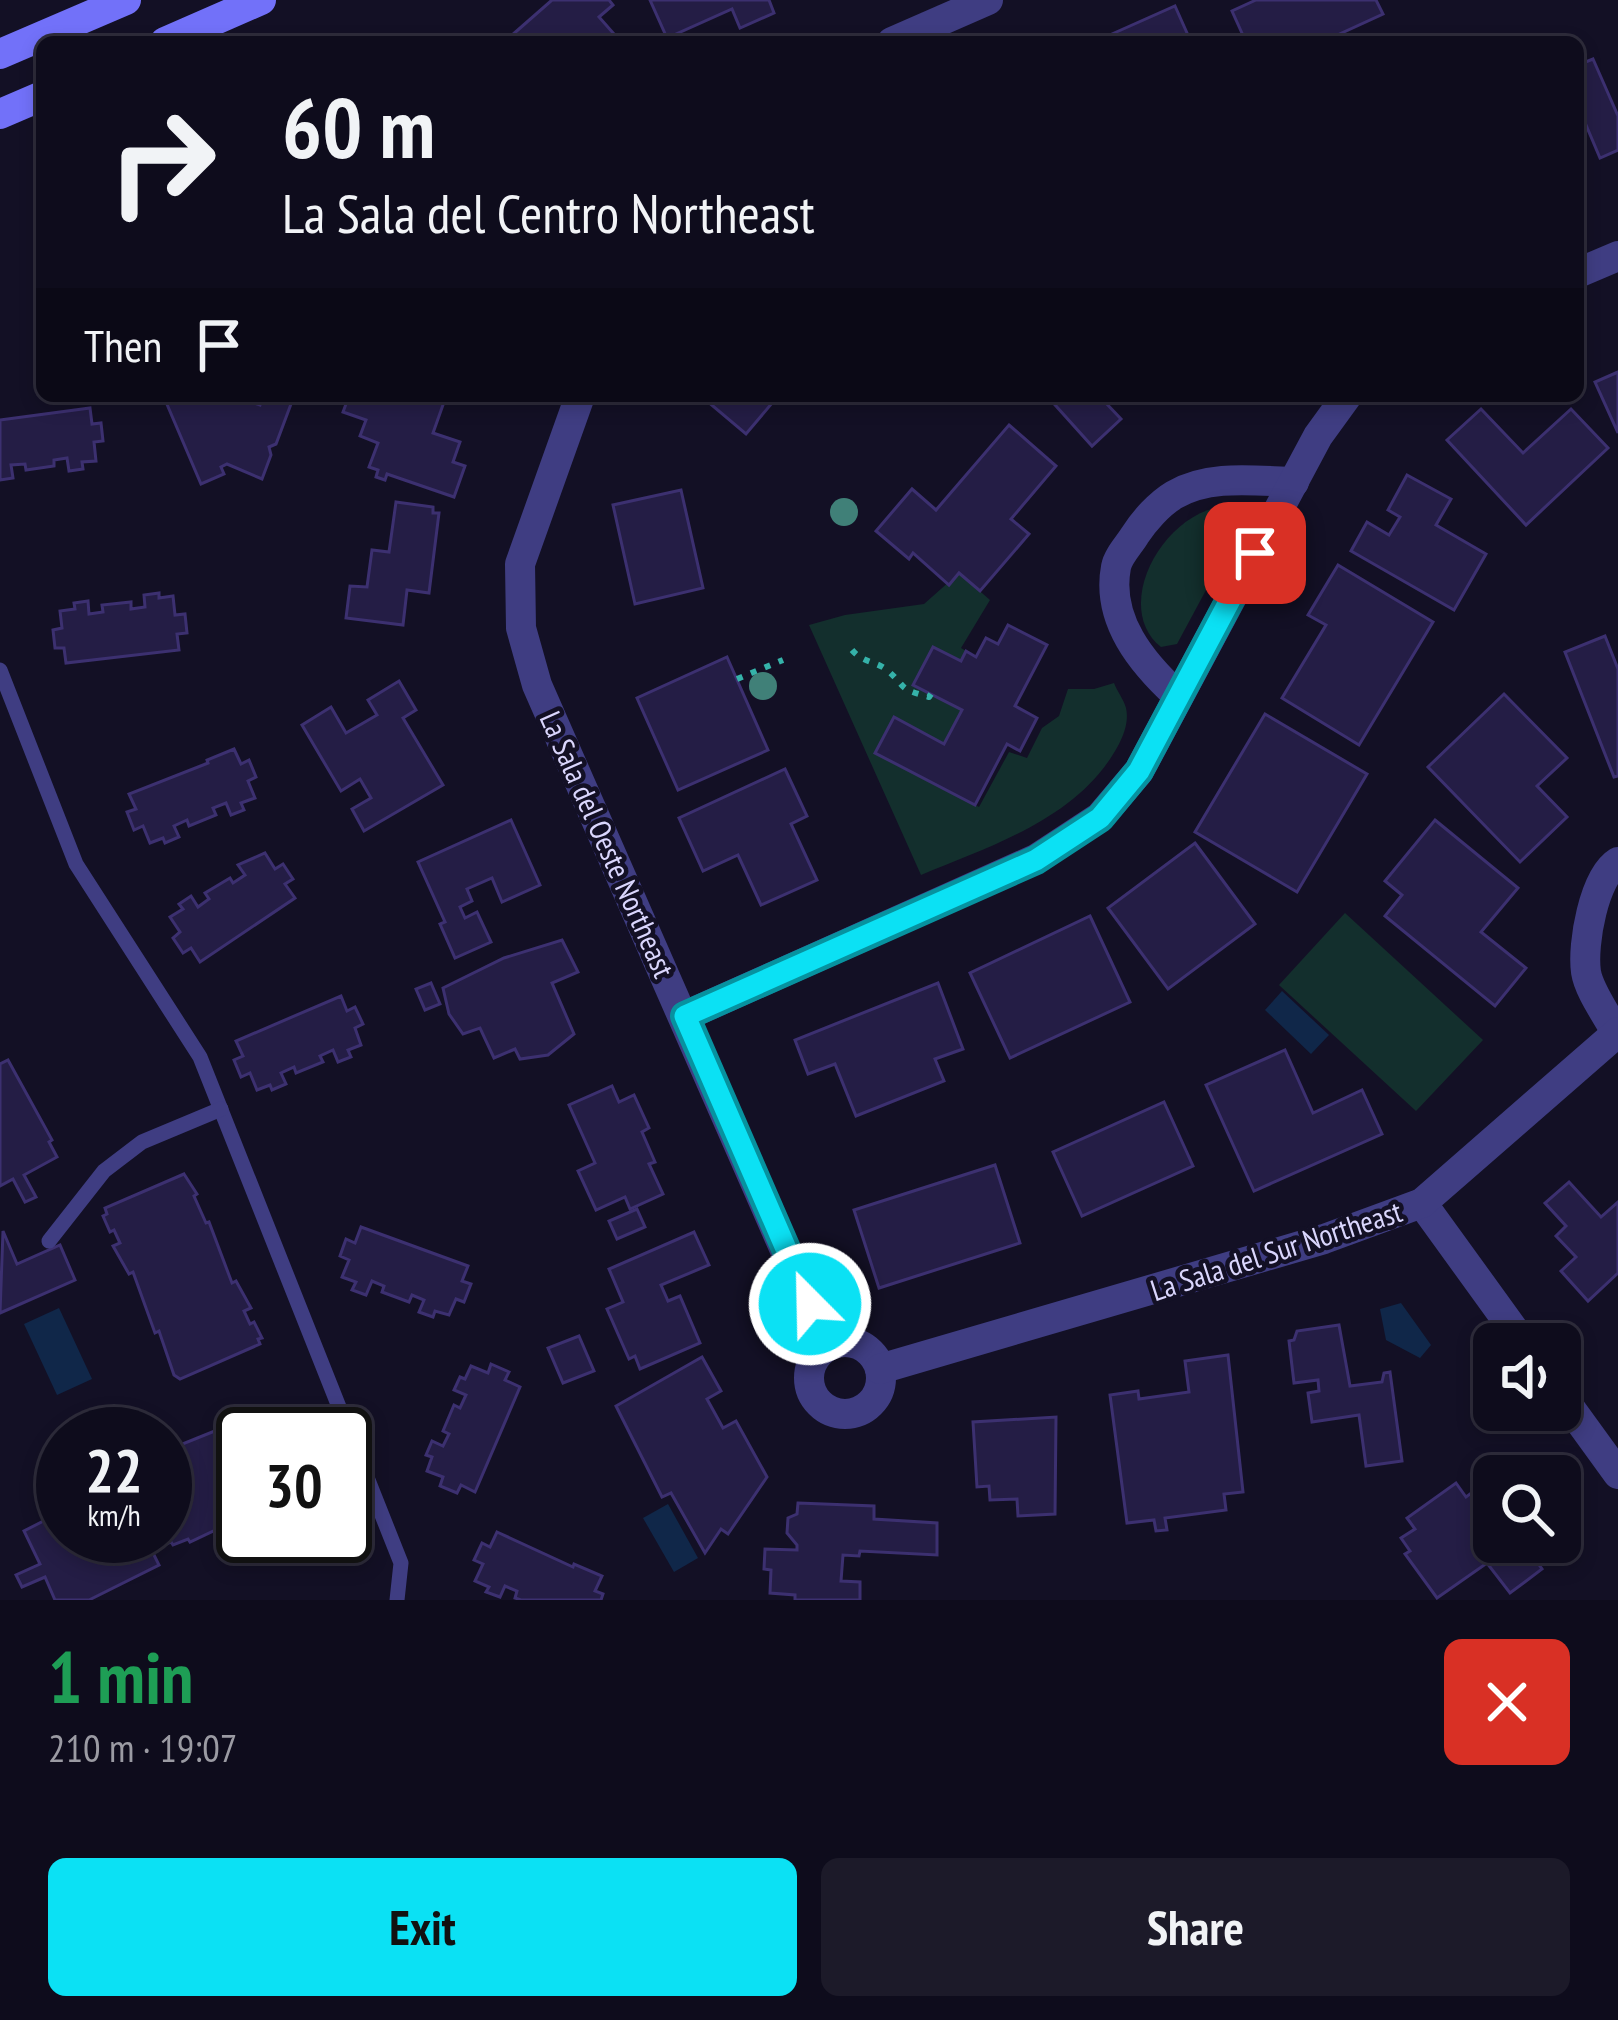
<!DOCTYPE html>
<html lang="en">
<head>
<meta charset="utf-8">
<style>
  body { margin:0; font-family:"PT Sans Narrow",sans-serif; background:#1c1a29; color:#f1f3f6; height:100vh; display:flex; flex-direction:column; font-size:45px; white-space:nowrap }
  * { box-sizing:border-box; margin:0 }
  p { font-size:39px; color:#9b9ba3 }
  .icon { flex:none; width:66px; height:66px; fill:none; stroke:currentColor; stroke-width:2; stroke-linecap:round; stroke-linejoin:round }
  .map { position:relative; height:1600px; overflow:hidden }
  .side { display:flex; flex-direction:column; background:#0e0c1c; flex:1 }
  .side>* { flex:none }
  .hud { position:absolute; left:36px; top:36px; width:1548px; height:366px; border-radius:18px; box-shadow:0 6px 18px #0003,0 0 0 3px #2e2c3b; background:#0e0c1c; color:#f1f3f6; overflow:hidden }
  .fabs { position:absolute; left:1473px; top:1323px; display:grid; gap:24px }
  .fabs a { display:grid; place-items:center; width:108px; height:108px; border-radius:18px; background:#0e0c1c; box-shadow:0 6px 18px #0003,0 0 0 3px #2e2c3b; font-size:60px }
  .speed { position:absolute; left:36px; top:1407px; display:flex; gap:24px; font-size:60px; font-weight:700; text-align:center }
  .speed>* { display:grid; place-content:center; width:156px; height:156px; border-radius:50%; background:#0e0c1c; box-shadow:0 6px 18px #0003,0 0 0 3px #2e2c3b; line-height:1 }
  .speed small { font-size:30px; font-weight:400 }
  .speed .limit { border:6px solid #111; border-radius:18px; background:#fff; color:#111 }
  .pin { position:absolute; display:grid; place-items:center; width:102px; height:102px; color:#fff; margin:-51px; border-radius:24px; box-shadow:0 6px 18px #0006 }
  .me { position:absolute; width:132px; margin:-66px; rotate:337deg; stroke-linejoin:round; filter:drop-shadow(0 0 9px #0008) }
  .turn { display:flex; align-items:center; gap:42px; height:252px; padding:0 48px; font-size:54px }
  .turn .icon { width:156px; height:156px; stroke-width:2.5 }
  .turn b { display:block; font-size:84px; line-height:102px }
  .then { display:flex; align-items:center; height:114px; padding:0 48px; background:#0003; gap:24px; font-size:45px }
  .round { display:grid; place-items:center; flex:none; width:126px; height:126px; border-radius:18px; background:#1c1a29 }
  .head { display:flex; align-items:center; justify-content:space-between; height:204px; padding:0 48px }
  h1 { font-size:72px; font-weight:600; line-height:90px; color:#1e9e55 }
  .button { display:flex; gap:24px; margin-top:auto; padding:24px 48px }
  .button a { flex:1; height:138px; border-radius:18px; background:#0be1f4; color:#111; font-size:48px; font-weight:600; line-height:138px; text-align:center }
  .button a+a { background:#1c1a29; color:#f1f3f6 }
  .map>svg:first-child { display:block }
</style>
</head>
<body>
<div class="map">
<svg width="1618" height="1600" viewBox="0 0 1618 1600">
  <rect width="100%" height="100%" fill="#131025"/>
  <g fill="#132f2d">
    <path d="M 1229,506 L 1241,516 L 1241,525 L 1177,644 L 1161,647 C 1110,606 1165,508 1229,506 Z"/>
    <path d="M 959,573 L 990,600 L 961,648 L 966,651 L 961,661 L 933,647 L 914,684 L 962,710 L 944,744 L 894,717 L 875,752 L 979,807 L 1009,752 L 1027,758 L 1042,728 L 1059,716 L 1068,689 L 1094,689 L 1114,683 C 1117,691 1124,700 1126,708 C 1129,721 1124,734 1119,744 C 1080,818 993,845 921,875 L 809,625 L 845,615 L 924,604 Z"/>
    <polygon points="1345,913 1483,1040 1416,1111 1279,985"/>
  </g>
  <g fill="#102749">
    <polygon points="1282,991 1329,1035 1311,1054 1265,1010"/>
    <polygon points="1401,1303 1431,1345 1420,1358 1386,1340 1380,1309"/>
    <polygon points="59,1308 92,1379 57,1395 24,1324"/>
    <polygon points="668,1504 698,1558 674,1572 643,1518"/>
  </g>
  <g fill="#241d45" stroke="#3c3070" stroke-width="3">
    <polygon points="552,0 609,0 613,5 599,17 621,42 516,42 511,36"/>
    <polygon points="650,0 769,0 774,13 740,28 732,9 667,38"/>
    <polygon points="1256,0 1376,0 1383,14 1322,42 1246,42 1232,11"/>
    <polygon points="1175,6 1191,42 1094,42"/>
    <polygon points="1593,59 1618,116 1618,150 1600,158 1583,118 1578,120 1578,65"/>
    <polygon points="1618,372 1618,433 1595,382"/>
    <polygon points="178,396 235,396 260,405 263,396 294,396 276,444 269,447 271,455 262,479 227,464 221,467 224,474 201,484 166,402"/>
    <polygon points="349,396 437,396 436,400 444,402 433,433 460,442 453,462 465,466 454,497 387,474 385,480 376,477 378,470 369,467 378,443 360,436 366,420 343,412"/>
    <polygon points="701,396 778,396 746,434"/>
    <polygon points="1047,396 1108,396 1103,400 1121,419 1092,446"/>
    <polygon points="90,408 92,424 101,423 103,441 94,442 96,461 82,462 83,469 69,471 67,458 54,460 54,466 26,470 25,464 11,465 13,478 0,480 0,420"/>
    <polygon points="1481,409 1523,453 1571,409 1608,448 1526,525 1447,440"/>
    <polygon points="1009,425 1056,466 1011,519 1029,534 980,591 959,573 949,585 913,553 909,559 876,531 912,489 936,510"/>
    <polygon points="1407,475 1451,499 1436,525 1486,554 1454,610 1351,551 1367,522 1389,535 1400,517 1388,510"/>
    <polygon points="681,490 703,588 635,604 613,505"/>
    <polygon points="396,502 433,507 433,513 439,513 429,593 407,590 403,625 346,618 350,586 367,587 372,550 389,552"/>
    <polygon points="1338,565 1433,622 1359,745 1282,698 1326,625 1308,615"/>
    <polygon points="159,593 159,598 173,596 175,615 185,614 187,633 177,634 179,650 66,663 64,648 55,648 53,630 62,628 60,611 75,609 74,603 88,601 89,614 103,612 102,605 131,602 131,609 145,607 144,595"/>
    <polygon points="1008,625 1047,645 1015,706 1037,718 1020,751 1007,744 975,805 875,753 894,717 944,744 962,710 913,685 933,647 961,661 966,651 976,657 986,638 998,644"/>
    <polygon points="1605,636 1618,669 1618,776 1614,777 1565,652"/>
    <polygon points="727,657 768,750 678,790 637,698"/>
    <polygon points="399,681 416,710 403,718 443,785 364,831 352,809 371,798 360,779 341,791 302,725 331,707 346,733 377,715 368,700"/>
    <polygon points="1504,694 1567,758 1537,786 1567,817 1520,862 1428,767"/>
    <polygon points="1265,714 1367,774 1297,892 1195,832"/>
    <polygon points="234,749 241,764 249,760 256,777 248,781 255,798 241,803 244,810 231,815 226,803 213,808 216,815 189,826 187,820 174,826 179,837 165,843 163,838 150,843 143,826 134,830 127,812 136,809 129,794 208,763 207,760"/>
    <polygon points="785,769 807,816 791,824 817,880 761,905 738,855 703,871 679,818"/>
    <polygon points="511,820 540,885 502,902 492,878 467,889 472,901 460,907 465,918 477,912 491,942 455,958 440,924 445,922 418,862"/>
    <polygon points="1435,820 1518,888 1481,932 1526,968 1495,1006 1385,916 1402,895 1385,881"/>
    <polygon points="1195,843 1255,924 1168,989 1108,908"/>
    <polygon points="265,853 275,869 283,864 293,879 285,884 295,898 200,962 191,948 183,953 173,938 180,932 170,917 183,909 179,904 191,896 198,907 209,899 205,893 230,878 233,883 245,875 238,865"/>
    <polygon points="1090,916 1130,1002 1010,1058 970,973"/>
    <polygon points="562,940 578,972 552,983 574,1034 548,1055 520,1059 515,1049 494,1058 480,1028 463,1034 449,1014 443,988 504,958"/>
    <polygon points="431,983 440,1004 425,1010 416,989"/>
    <polygon points="938,983 963,1049 935,1059 944,1081 856,1116 835,1064 808,1074 795,1040"/>
    <polygon points="341,996 347,1011 355,1007 363,1024 355,1028 361,1045 348,1050 351,1057 338,1062 333,1050 320,1056 323,1062 296,1073 294,1067 281,1073 286,1084 272,1090 270,1085 257,1090 250,1073 241,1077 234,1060 243,1056 236,1041"/>
    <polygon points="1285,1050 1313,1113 1362,1090 1382,1134 1254,1191 1206,1085"/>
    <polygon points="8,1060 52,1140 49,1142 57,1157 24,1175 36,1197 25,1202 13,1179 0,1186 0,1064"/>
    <polygon points="612,1086 619,1102 634,1095 649,1128 642,1132 655,1162 649,1164 663,1194 630,1209 625,1197 596,1210 578,1171 595,1163 569,1105"/>
    <polygon points="1164,1102 1193,1166 1082,1216 1053,1152"/>
    <polygon points="995,1165 1020,1243 879,1288 854,1210"/>
    <polygon points="184,1174 197,1194 194,1196 206,1223 209,1222 232,1283 236,1281 251,1308 244,1311 250,1324 254,1322 262,1338 258,1339 260,1344 180,1379 174,1375 159,1331 155,1333 133,1272 129,1274 113,1246 120,1243 114,1230 110,1232 103,1216 107,1214 105,1208"/>
    <polygon points="1569,1182 1601,1217 1618,1202 1618,1273 1588,1301 1561,1271 1576,1257 1556,1236 1566,1226 1545,1203"/>
    <polygon points="637,1209 645,1227 617,1239 609,1221"/>
    <polygon points="361,1227 468,1266 462,1281 471,1284 464,1302 456,1299 449,1315 435,1311 433,1317 419,1312 424,1300 412,1295 409,1302 382,1292 384,1286 372,1281 366,1295 352,1290 356,1282 342,1277 349,1260 340,1256 346,1239 355,1243"/>
    <polygon points="3,1231 17,1264 60,1245 75,1280 0,1313"/>
    <polygon points="694,1232 709,1265 661,1285 668,1301 680,1296 700,1343 640,1369 635,1356 629,1359 607,1309 623,1302 609,1269"/>
    <polygon points="1339,1325 1350,1386 1382,1382 1384,1373 1390,1372 1402,1461 1366,1466 1359,1415 1312,1422 1308,1393 1319,1391 1318,1380 1294,1383 1289,1341 1294,1340 1297,1331"/>
    <polygon points="579,1336 594,1371 563,1383 548,1348"/>
    <polygon points="1228,1355 1243,1492 1224,1494 1226,1510 1165,1518 1167,1530 1156,1531 1154,1520 1127,1523 1110,1395 1138,1391 1139,1399 1189,1392 1185,1361"/>
    <polygon points="702,1357 721,1391 707,1399 723,1428 736,1421 767,1477 728,1534 721,1529 705,1553 671,1493 662,1497 616,1406"/>
    <polygon points="491,1364 509,1372 505,1380 520,1387 475,1492 461,1485 457,1493 440,1486 443,1477 427,1471 432,1457 426,1455 432,1441 443,1446 449,1434 443,1431 454,1405 460,1408 466,1395 454,1390 460,1377 465,1379 471,1366 488,1373"/>
    <polygon points="1056,1417 1055,1514 1018,1516 1017,1499 990,1500 989,1486 977,1487 973,1422"/>
    <polygon points="237,1422 243,1436 243,1517 190,1542 188,1539 173,1545 171,1542 152,1551 159,1565 89,1600 55,1600 45,1577 22,1587 16,1575 40,1564 24,1531 63,1511 63,1536 165,1536 165,1451"/>
    <polygon points="1456,1483 1466,1497 1481,1486 1494,1503 1494,1542 1523,1542 1542,1569 1510,1593 1487,1563 1437,1598 1405,1554 1410,1551 1401,1538 1415,1529 1407,1518"/>
    <polygon points="798,1503 874,1506 874,1519 937,1523 937,1555 860,1551 859,1556 843,1555 841,1581 860,1582 860,1600 795,1600 795,1595 770,1593 771,1570 764,1569 765,1549 797,1550 797,1545 787,1533 788,1518 797,1514"/>
    <polygon points="497,1532 573,1567 574,1564 602,1576 595,1591 603,1594 601,1600 521,1600 515,1598 517,1591 505,1586 500,1597 486,1592 489,1587 475,1581 483,1564 474,1560 482,1543 490,1547"/>
  </g>
  <g fill="none" stroke-linecap="round" stroke-linejoin="round">
    <g stroke="#35b2a9" stroke-width="6" stroke-dasharray="6 9" stroke-linecap="butt">
      <path d="M 852,650 C 863,663 876,661 887,670 C 909,689 896,688 929,697 L 931,694"/>
      <polyline points="737,679 783,660"/>
    </g>
    <g stroke="#3f3d82" stroke-width="15">
      <polyline points="0,670 76,864 200,1057 401,1563 397,1600"/>
      <polyline points="49,1241 104,1171 142,1142 221,1109"/>
    </g>
    <g stroke="#3f3d82" stroke-width="30">
      <polyline points="892,42 988,0"/>
      <polyline points="1578,273 1618,256"/>
      <polyline points="580,396 520,564 521,628 537,685 827,1346"/>
      <path d="M 1178,696 C 1142,663 1106,620 1116,567 C 1118,556 1129,545 1135,535 C 1144,521 1159,504 1174,495 C 1209,474 1256,481 1294,482"/>
      <polyline points="685,1016 1036,859 1100,817 1139,771 1318,436 1347,396"/>
      <path d="M 1617,1034 C 1607,1015 1589,991 1586,972 C 1582,944 1594,877 1618,862"/>
      <polyline points="1422,1203 1524,1344"/>
      <circle cx="845" cy="1378" r="36"/>
      <polyline points="880,1369 1324,1239 1422,1203 1618,1032"/>
      <polyline points="1560,1394 1618,1474"/>
    </g>
    <g stroke="#7271f9" stroke-width="30">
      <polyline points="165,42 261,0"/>
      <polyline points="0,54 126,0"/>
      <polyline points="0,114 42,96"/>
    </g>
  </g>
  <g fill="#408078">
    <circle cx="844" cy="512" r="14"/>
    <circle cx="763" cy="686" r="14"/>
  </g>
  <g fill="none" stroke-linecap="round" stroke-linejoin="round">
    <defs>
      <polyline id="route" points="810,1304 685,1016 1036,860 1100,818 1139,771 1255,553"/>
    </defs>
    <use href="#route" stroke="#07929f" stroke-width="30"/>
    <use href="#route" stroke="#0be1f4" stroke-width="21"/>
  </g>
  <g text-anchor="middle" dominant-baseline="central" stroke-width="9" stroke-linejoin="round" paint-order="stroke">
    <g font-size="30" fill="#dad6fd" stroke="#131025">
      <text transform="translate(608 844) rotate(66)">La Sala del Oeste Northeast</text>
      <text transform="translate(1276 1250) rotate(-18)">La Sala del Sur Northeast</text>
    </g>
  </g>
</svg>
<div class="fabs">
<a><svg class="icon" aria-label="sound" viewBox="0 0 24 24"><path d="M4 9h4l5-4v14l-5-4H4zM17 9q2 3 0 6"/></svg></a>
<a><svg class="icon" aria-label="search" viewBox="0 0 24 24"><circle cx="10" cy="10" r="6"/><path d="M15 15l6 6"/></svg></a>
</div>
<div class="speed"><div>22<small>km/h</small></div><div class="limit">30</div></div>
<div class="pin" style="left:1255px;top:553px;background:#d93025"><svg class="icon" aria-label="arrive" viewBox="0 0 24 24"><path d="M6 21V4h12l-3 4 3 4H6"/></svg></div>
<svg class="me" style="left:810px;top:1304px" viewBox="-20 -20 40 40"><circle r="17" fill="#0be1f4" stroke="#fff" stroke-width="3"/><path d="M0-11L8 9 0 5-8 9z" fill="#fff"/></svg>
<div class="hud">
<div class="turn"><svg class="icon" aria-label="right" viewBox="0 0 24 24"><path d="M7 20v-9h11M14 6l5 5-5 5"/></svg><div><b>60 m</b>La Sala del Centro Northeast</div></div>
<div class="then">Then<svg class="icon" aria-label="arrive" viewBox="0 0 24 24"><path d="M6 21V4h12l-3 4 3 4H6"/></svg></div>
</div>
</div>
<section class="side">
<div class="head"><div><h1>1 min</h1><p>210 m · 19:07</p></div><a class="round" style="background:#d93025;color:#fff"><svg class="icon" aria-label="close" viewBox="0 0 24 24"><path d="M6 6l12 12M18 6L6 18"/></svg></a></div>
<div class="button"><a>Exit</a><a>Share</a></div>
</section>
</body>
</html>
